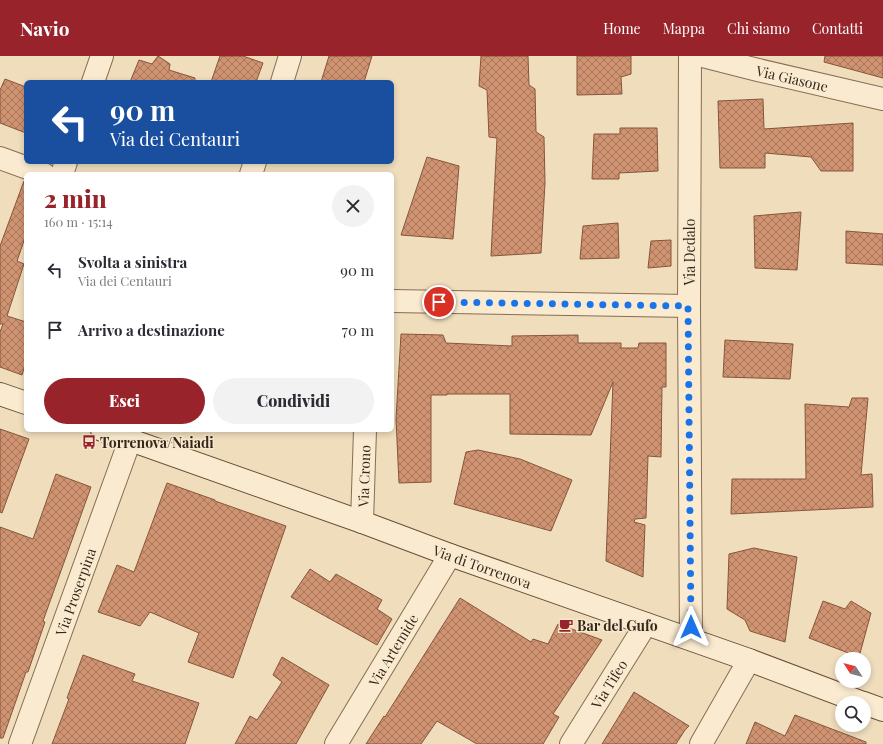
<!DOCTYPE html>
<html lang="it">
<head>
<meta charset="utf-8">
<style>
  body { margin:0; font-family:"Playfair Display",serif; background:#f2f2f3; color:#2b2b33; height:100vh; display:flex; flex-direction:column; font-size:15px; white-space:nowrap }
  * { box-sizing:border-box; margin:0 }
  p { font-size:13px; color:#7c7c81 }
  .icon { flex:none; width:22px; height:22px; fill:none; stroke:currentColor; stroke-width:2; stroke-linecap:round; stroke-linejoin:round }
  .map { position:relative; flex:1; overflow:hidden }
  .drawer { position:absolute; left:24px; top:116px; width:370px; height:260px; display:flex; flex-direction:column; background:#fff; border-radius:6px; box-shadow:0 2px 6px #0003 }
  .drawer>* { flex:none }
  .top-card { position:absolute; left:24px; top:24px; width:370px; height:84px; border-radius:6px; box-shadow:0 2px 6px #0003; background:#1a4fa0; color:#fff; overflow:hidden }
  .needle { width:26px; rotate:306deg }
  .fabs { position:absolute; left:835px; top:596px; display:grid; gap:8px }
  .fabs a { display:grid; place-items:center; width:36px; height:36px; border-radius:50%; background:#fff; box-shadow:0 2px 6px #0003; font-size:20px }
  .pin { position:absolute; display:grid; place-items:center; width:34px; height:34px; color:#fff; margin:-17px; border:2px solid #fff; border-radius:50%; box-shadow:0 1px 4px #0007 }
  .me { position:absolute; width:44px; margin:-22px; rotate:0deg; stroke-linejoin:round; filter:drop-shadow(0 0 3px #0008) }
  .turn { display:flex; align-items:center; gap:14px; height:84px; padding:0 20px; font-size:18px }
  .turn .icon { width:52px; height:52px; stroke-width:2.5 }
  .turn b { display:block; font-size:28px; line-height:34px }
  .round { display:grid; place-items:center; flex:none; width:42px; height:42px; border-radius:21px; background:#f2f2f3 }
  .summary { display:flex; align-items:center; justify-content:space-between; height:68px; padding:0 20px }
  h1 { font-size:24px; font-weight:800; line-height:30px; color:#98232a }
  .action { display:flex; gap:8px; margin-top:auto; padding:8px 20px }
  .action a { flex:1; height:46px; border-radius:24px; background:#98232a; color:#fff; font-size:16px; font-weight:800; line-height:46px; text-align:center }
  .action a+a { background:#f2f2f3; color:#2b2b33 }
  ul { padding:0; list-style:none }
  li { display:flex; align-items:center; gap:12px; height:60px; padding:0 20px }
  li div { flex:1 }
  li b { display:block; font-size:15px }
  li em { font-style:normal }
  header { display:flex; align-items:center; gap:24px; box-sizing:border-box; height:56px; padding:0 20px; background:#98232a; color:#fff }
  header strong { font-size:19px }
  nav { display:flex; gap:22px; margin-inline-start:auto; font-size:14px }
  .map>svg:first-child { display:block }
</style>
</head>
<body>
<header>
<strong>Navio</strong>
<nav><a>Home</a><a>Mappa</a><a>Chi siamo</a><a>Contatti</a></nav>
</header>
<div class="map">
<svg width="883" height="688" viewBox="0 0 883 688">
  <defs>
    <pattern id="building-cross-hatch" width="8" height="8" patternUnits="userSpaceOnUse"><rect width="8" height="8" fill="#cf9371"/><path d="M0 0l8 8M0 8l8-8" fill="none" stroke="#a9785c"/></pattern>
  </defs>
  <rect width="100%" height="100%" fill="#efddbc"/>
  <g fill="url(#building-cross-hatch)" stroke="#87553a">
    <polygon points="158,0 170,8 169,14 195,22 195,26 130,26 139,4 152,8"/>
    <polygon points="220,0 243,0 263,7 256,26 211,26"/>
    <polygon points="329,0 372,0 364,26 321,26"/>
    <polygon points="481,0 528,0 529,29 535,33 536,76 544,81 545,127 541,197 491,200 497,82 489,81 487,34 479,30"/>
    <polygon points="577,0 631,0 631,18 621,21 622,38 577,39"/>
    <polygon points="825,0 883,0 883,22 824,6"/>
    <polygon points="5,23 26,31 26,77 0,67 0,34"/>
    <polygon points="763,43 764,73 853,67 853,115 821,115 811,101 765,97 765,112 720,112 718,45"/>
    <polygon points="620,72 657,72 658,115 619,117 619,123 592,123 594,78 620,78"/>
    <polygon points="427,101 459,110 453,183 401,179"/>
    <polygon points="24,125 26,125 26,179 17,205 24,208 7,260 26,266 26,306 22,319 0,311 0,276 3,268 0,268 0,190"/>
    <polygon points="801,156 797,214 755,212 754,160"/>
    <polygon points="618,167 619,202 580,203 583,170"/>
    <polygon points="846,175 883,178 883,209 846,207"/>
    <polygon points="671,184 671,210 648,212 651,185"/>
    <polygon points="401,278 443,279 446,287 512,290 512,280 578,279 578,287 621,287 621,292 638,292 639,287 666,287 666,331 662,331 661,401 648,400 646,462 635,463 634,466 645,469 643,521 606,505 613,326 591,379 510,378 510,338 447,338 447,339 431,339 431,426 399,427 396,363"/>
    <polygon points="725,284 793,288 790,323 723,321"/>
    <polygon points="852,342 868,342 861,419 872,418 873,451 731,458 732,423 806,423 805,348 849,351"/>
    <polygon points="0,373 29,383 2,457 0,456"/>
    <polygon points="478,394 520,403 572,424 551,475 454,448 466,396"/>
    <polygon points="56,418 91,431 43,565 45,566 28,616 26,616 3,682 0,682 0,471 33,483"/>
    <polygon points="167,427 215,444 215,445 286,470 233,622 188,606 199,577 150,556 140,570 98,556 117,509 134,516"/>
    <polygon points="754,492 797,501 785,586 750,575 745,564 727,553 729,498"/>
    <polygon points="310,513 330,526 336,518 382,544 377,553 392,563 377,589 291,541"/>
    <polygon points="460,542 531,586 533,583 548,588 558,568 602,584 553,658 559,661 543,688 477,688 437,665 421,688 366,688 384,660 385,661"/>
    <polygon points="823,545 845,553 851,545 871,557 859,601 809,582"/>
    <polygon points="83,599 135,618 132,625 199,647 185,688 52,688 69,643 67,642"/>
    <polygon points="282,601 329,629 296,688 235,688 250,660 257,664 282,626 273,619"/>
    <polygon points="634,636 689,670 685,674 676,688 602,688"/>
    <polygon points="795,659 866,686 866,688 746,688 755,666 785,680"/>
  </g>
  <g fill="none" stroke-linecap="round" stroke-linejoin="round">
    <defs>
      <g id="street">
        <polyline points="690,0 689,250 691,583"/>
        <path id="s1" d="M 703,0 L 758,14 L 883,43"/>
        <polyline points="93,26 102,0"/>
        <polyline points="282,26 290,0"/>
        <polyline points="0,102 44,118"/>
        <polyline points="62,118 66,106"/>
        <polyline points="251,118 255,106"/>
        <polyline points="392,245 689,250"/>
        <path id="s2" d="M 362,466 L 365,374"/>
        <path id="s3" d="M 20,688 L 130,384"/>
        <path id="s4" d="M 336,688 L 450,499"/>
        <path id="s5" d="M 571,688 L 646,568"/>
        <polyline points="701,688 749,604"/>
      </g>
      <g id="secondary">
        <polyline points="0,338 26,347"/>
        <path id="s6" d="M 102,374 L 362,466 L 450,499 L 749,604 L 863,647"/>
        <polyline points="864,647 883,654"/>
      </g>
    </defs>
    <use href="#street" stroke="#876d55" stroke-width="24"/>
    <use href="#secondary" stroke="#694e39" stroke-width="24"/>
    <use href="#street" stroke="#faebd0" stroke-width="22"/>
    <use href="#secondary" stroke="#faebd0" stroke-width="22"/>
  </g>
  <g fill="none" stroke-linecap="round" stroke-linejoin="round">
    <polyline stroke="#1a73e8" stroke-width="7" stroke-dasharray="0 12.6" points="439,246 688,250 691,571"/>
  </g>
  <defs>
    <symbol id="bus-bare" viewBox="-9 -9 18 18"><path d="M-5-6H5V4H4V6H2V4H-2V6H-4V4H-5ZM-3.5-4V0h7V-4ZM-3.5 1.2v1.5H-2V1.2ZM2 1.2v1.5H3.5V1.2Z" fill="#98232a" stroke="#f6e8cc" stroke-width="2.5" paint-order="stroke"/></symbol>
    <symbol id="cafe-bare" viewBox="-9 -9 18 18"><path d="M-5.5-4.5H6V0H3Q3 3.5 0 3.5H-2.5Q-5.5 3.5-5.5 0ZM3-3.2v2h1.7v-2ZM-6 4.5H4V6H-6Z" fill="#98232a" stroke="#f6e8cc" stroke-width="2.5" paint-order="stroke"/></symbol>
  </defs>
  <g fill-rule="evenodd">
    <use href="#bus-bare" x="79" y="376" width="20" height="20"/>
    <use href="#cafe-bare" x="556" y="559" width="20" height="20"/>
  </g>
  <g text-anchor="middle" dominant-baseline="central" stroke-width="3" stroke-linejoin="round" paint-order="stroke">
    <g font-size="14" fill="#36261b" stroke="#f6e8cc">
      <text stroke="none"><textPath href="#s1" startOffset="92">Via Giasone</textPath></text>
      <text transform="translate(689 196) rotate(-90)">Via Dedalo</text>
      <text stroke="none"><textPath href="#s2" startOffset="46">Via Crono</textPath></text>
      <text stroke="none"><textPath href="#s6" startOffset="404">Via di Torrenova</textPath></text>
      <text stroke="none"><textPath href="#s3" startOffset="162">Via Proserpina</textPath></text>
      <text stroke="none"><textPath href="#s4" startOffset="110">Via Artemide</textPath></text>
      <text stroke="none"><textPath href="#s5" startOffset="71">Via Tifeo</textPath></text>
    </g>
    <g font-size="14" font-weight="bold" fill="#36261b" stroke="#f6e8cc" text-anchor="start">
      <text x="100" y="386">Torrenova/Naiadi</text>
      <text x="577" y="569">Bar del Gufo</text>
    </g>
  </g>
</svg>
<div class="fabs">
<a><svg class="needle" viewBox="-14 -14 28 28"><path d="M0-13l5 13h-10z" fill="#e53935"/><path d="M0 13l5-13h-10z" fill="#7c7c81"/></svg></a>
<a><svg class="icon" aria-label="search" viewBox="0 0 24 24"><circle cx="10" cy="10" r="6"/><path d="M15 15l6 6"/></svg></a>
</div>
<div class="pin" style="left:439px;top:246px;background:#d93025"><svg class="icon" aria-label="arrive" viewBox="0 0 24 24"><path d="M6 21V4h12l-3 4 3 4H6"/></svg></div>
<svg class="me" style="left:691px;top:571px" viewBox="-20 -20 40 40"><path d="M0-17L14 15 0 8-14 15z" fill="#1a73e8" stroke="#fff" stroke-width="4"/></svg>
<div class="top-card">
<div class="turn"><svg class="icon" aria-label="left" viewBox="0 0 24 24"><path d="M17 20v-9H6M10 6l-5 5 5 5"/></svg><div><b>90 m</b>Via dei Centauri</div></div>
</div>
<section class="drawer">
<div class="summary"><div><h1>2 min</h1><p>160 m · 15:14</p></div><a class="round"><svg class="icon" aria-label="close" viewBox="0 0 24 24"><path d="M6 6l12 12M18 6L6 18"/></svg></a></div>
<ul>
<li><svg class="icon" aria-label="left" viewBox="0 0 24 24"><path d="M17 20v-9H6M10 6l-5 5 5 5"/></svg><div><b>Svolta a sinistra</b><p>Via dei Centauri</p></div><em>90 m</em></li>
<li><svg class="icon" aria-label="arrive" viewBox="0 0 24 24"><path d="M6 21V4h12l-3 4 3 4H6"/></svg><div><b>Arrivo a destinazione</b></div><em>70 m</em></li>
</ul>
<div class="action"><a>Esci</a><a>Condividi</a></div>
</section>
</div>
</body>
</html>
